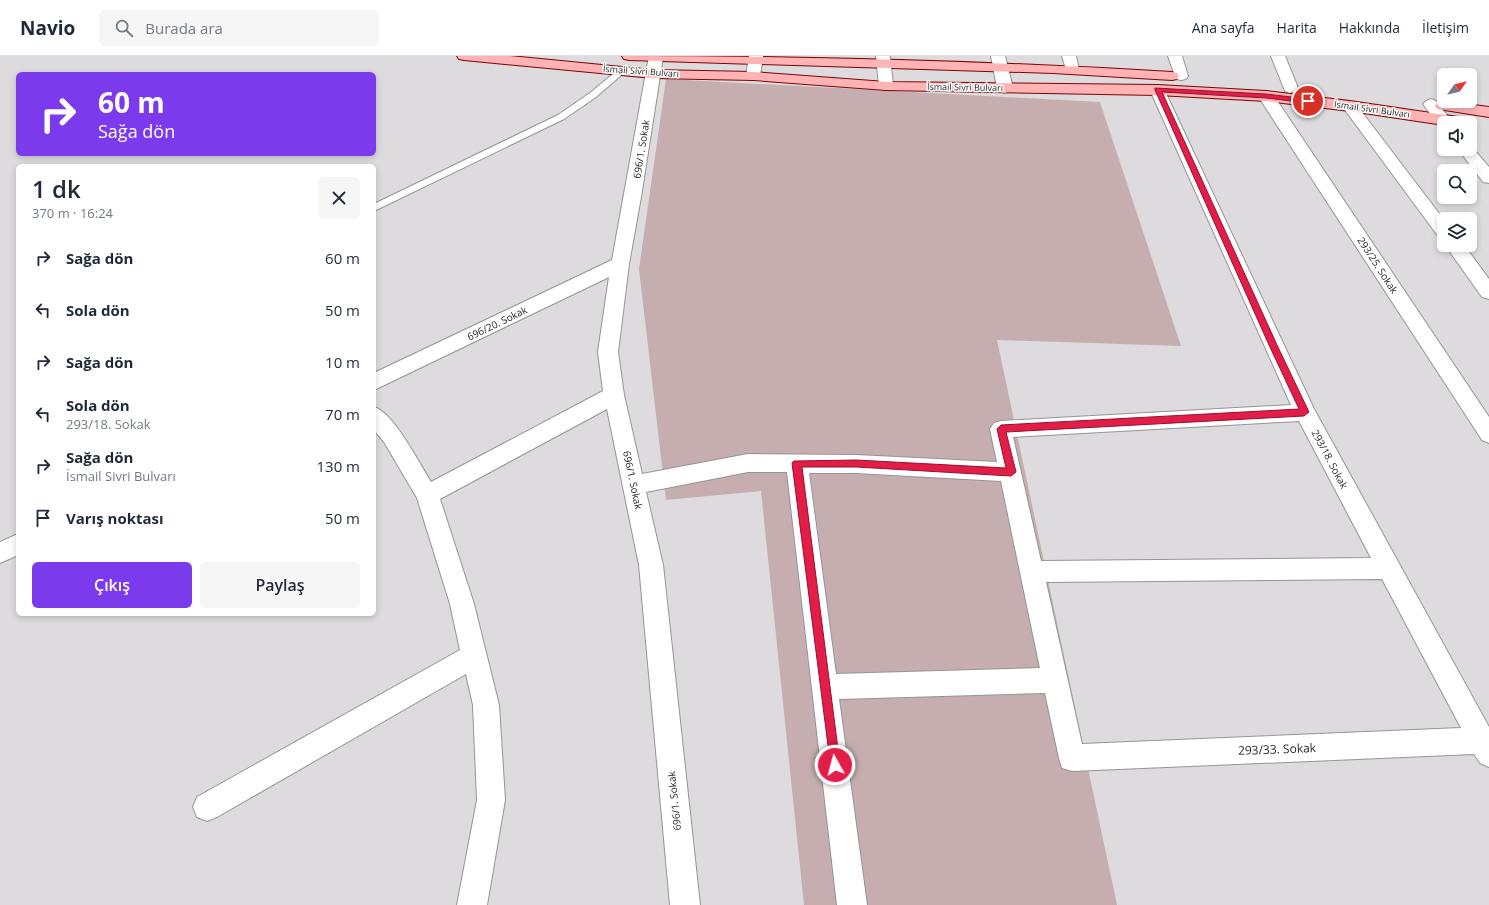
<!DOCTYPE html>
<html lang="tr">
<head>
<meta charset="utf-8">
<style>
  body { margin:0; font-family:"Open Sans",sans-serif; background:#f6f6f7; color:#1f2937; height:100vh; display:flex; flex-direction:column; font-size:15px; white-space:nowrap }
  * { box-sizing:border-box; margin:0 }
  p { font-size:13px; color:#747a83 }
  .icon { flex:none; width:22px; height:22px; fill:none; stroke:currentColor; stroke-width:2; stroke-linecap:round; stroke-linejoin:round }
  .map { position:relative; flex:1; overflow:hidden }
  .side { position:absolute; left:16px; top:108px; width:360px; height:452px; display:flex; flex-direction:column; background:#fff; border-radius:6px; box-shadow:0 2px 6px #0003 }
  .side>* { flex:none }
  .top-card { position:absolute; left:16px; top:16px; width:360px; height:84px; border-radius:6px; box-shadow:0 2px 6px #0003; background:#7c3aed; color:#fff; overflow:hidden }
  .needle { width:26px; rotate:56deg }
  .tools { position:absolute; left:1437px; top:12px; display:grid; gap:8px }
  .tools a { display:grid; place-items:center; width:40px; height:40px; border-radius:6px; background:#fff; box-shadow:0 2px 6px #0003; font-size:20px }
  .pin { position:absolute; display:grid; place-items:center; width:34px; height:34px; color:#fff; margin:-17px; border:2px solid #fff; border-radius:50%; box-shadow:0 1px 4px #0007 }
  .me { position:absolute; width:44px; margin:-22px; rotate:353deg; stroke-linejoin:round; filter:drop-shadow(0 0 3px #0008) }
  .turn { display:flex; align-items:center; gap:14px; height:84px; padding:0 16px; font-size:18px }
  .turn .icon { width:52px; height:52px; stroke-width:2.5 }
  .turn b { display:block; font-size:28px; line-height:34px }
  .round { display:grid; place-items:center; flex:none; width:42px; height:42px; border-radius:6px; background:#f6f6f7 }
  .overview { display:flex; align-items:center; justify-content:space-between; height:68px; padding:0 16px }
  h1 { font-size:24px; font-weight:600; line-height:30px }
  .button { display:flex; gap:8px; margin-top:auto; padding:8px 16px }
  .button a { flex:1; height:46px; border-radius:6px; background:#7c3aed; color:#fff; font-size:16px; font-weight:600; line-height:46px; text-align:center }
  .button a+a { background:#f6f6f7; color:#1f2937 }
  ul { padding:0; list-style:none }
  li { display:flex; align-items:center; gap:12px; height:52px; padding:0 16px }
  li div { flex:1 }
  li b { display:block; font-size:15px }
  li em { font-style:normal }
  header { display:flex; align-items:center; gap:24px; box-sizing:border-box; height:56px; padding:0 20px; background:#fff; border-bottom:1px solid #e0e1e3 }
  header strong { font-size:19px }
  nav { display:flex; gap:22px; margin-inline-start:auto; font-size:14px }
  .search { width:280px; height:36px; background:#f6f6f7; display:flex; align-items:center; gap:10px; box-sizing:border-box; padding:0 14px; border-radius:6px; color:#747a83; font-size:15px }
  .map>svg:first-child { display:block }
</style>
</head>
<body>
<header>
<strong>Navio</strong>
<div class="search"><svg class="icon" aria-label="search" viewBox="0 0 24 24"><circle cx="10" cy="10" r="6"/><path d="M15 15l6 6"/></svg>Burada ara</div>
<nav><a>Ana sayfa</a><a>Harita</a><a>Hakkında</a><a>İletişim</a></nav>
</header>
<div class="map">
<svg width="1489" height="849" viewBox="0 0 1489 849">
  <rect width="100%" height="100%" fill="#f0e4e9"/>
  <path fill="#dddbdd" fill-rule="evenodd" d="M 0,0 L 1489,0 L 1489,849 L 0,849 ZM 18,18 L 374,18 L 374,98 L 18,98 ZM 1444,19 L 1470,19 L 1470,45 L 1444,45 ZM 1444,67 L 1470,67 L 1470,93 L 1444,93 ZM 18,110 L 374,110 L 374,558 L 18,558 ZM 1444,115 L 1470,115 L 1470,141 L 1444,141 ZM 1444,163 L 1470,163 L 1470,189 L 1444,189 Z"/>
  <polygon fill="#c6aeb0" points="666,23 1100,46 1181,290 997,284 1117,849 804,849 761,435 666,444 639,213"/>
  <g fill="none" stroke-linecap="round" stroke-linejoin="round">
    <defs>
      <polygon id="service" points="619,13 622,13 626,15 596,41 564,63 374,155 374,148 558,59 590,37"/>
      <g id="minor">
        <path d="M 649,0 L 663,1 L 641,141 L 629,208 L 618,296 L 624,339 L 642,418 L 748,398 L 856,399 L 997,406 L 990,373 L 994,367 L 1001,365 L 1291,349 L 1150,34 L 1153,31 L 1158,29 L 1163,31 L 1314,353 L 1489,671 L 1489,711 L 1480,707 L 1474,698 L 1072,715 L 1062,712 L 1059,702 L 1045,637 L 839,643 L 867,849 L 837,849 L 787,416 L 748,416 L 646,436 L 663,509 L 700,849 L 670,849 L 639,509 L 607,353 L 440,443 L 474,548 L 499,649 L 505,744 L 487,849 L 457,849 L 477,744 L 473,649 L 466,618 L 217,761 L 207,765 L 197,761 L 193,751 L 197,741 L 460,594 L 450,548 L 417,442 L 384,386 L 374,374 L 374,351 C 394,357 419,407 431,426 L 603,335 L 598,296 L 609,221 L 374,334 L 374,317 L 612,204 ZM 1299,365 L 1371,502 L 1041,505 L 1013,381 ZM 809,417 L 856,417 L 1001,425 L 1040,612 L 836,618 ZM 1382,523 L 1461,672 L 1082,688 L 1046,526 Z"/>
        <polygon points="876,0 890,0 893,30 891,33 886,34 881,33 879,30"/>
        <polygon points="991,0 1005,0 1013,32 1010,35 1005,37 1000,35 997,32"/>
        <polygon points="1062,0 1076,0 1079,14 1077,17 1072,18 1067,17"/>
        <polygon points="1168,0 1182,0 1188,20 1186,23 1181,24 1176,23"/>
        <polygon points="1271,0 1285,0 1298,32 1295,35 1290,37 1285,35"/>
        <polygon points="1266,35 1271,37 1274,40 1489,361 1489,387 1482,384 1258,40 1261,37"/>
        <polygon points="1431,43 1436,45 1453,67 1444,67 1444,71 1439,70 1423,48 1426,45"/>
        <polygon points="1350,45 1355,47 1444,164 1444,182 1438,180 1342,50 1345,47"/>
        <polygon points="1470,89 1489,111 1489,127 1483,126 1458,93 1470,93"/>
        <polygon points="1445,189 1464,189 1489,223 1489,243 1482,241"/>
        <polygon points="18,478 18,499 0,507 0,486"/>
      </g>
      <polygon id="tertiary" points="749,0 763,0 760,20 758,23 753,24 748,23 746,20"/>
      <g id="secondary">
        <polygon points="457,0 510,0 653,14 753,16 886,26 1158,29 1266,35 1350,45 1465,62 1471,64 1473,67 1470,70 1470,67 1444,67 1444,69 1350,55 1266,45 1158,39 886,34 753,24 653,22 464,4 459,3"/>
        <path d="M 622,0 C 805,0 989,5 1172,16 L 1177,17 L 1179,20 L 1177,23 L 1172,24 L 1053,17 L 629,4 L 624,3 Z"/>
        <polygon points="1443,45 1489,51 1489,61 1438,53 1435,50 1438,47"/>
      </g>
    </defs>
    <use href="#service" stroke="#959595" stroke-width="2"/>
    <use href="#minor" stroke="#959595" stroke-width="2"/>
    <use href="#tertiary" stroke="#959595" stroke-width="2"/>
    <use href="#secondary" stroke="#7b0400" stroke-width="2"/>
    <use href="#service" fill="#fff" fill-rule="evenodd"/>
    <use href="#minor" fill="#fff" fill-rule="evenodd"/>
    <use href="#tertiary" fill="#fff" fill-rule="evenodd"/>
    <use href="#secondary" fill="#ffb3b5" fill-rule="evenodd"/>
  </g>
  <polygon fill="#e11d48" stroke="#92132f" points="1155,32 1266,38 1308,43 1311,45 1308,47 1266,42 1162,36 1277,289 1309,356 1304,360 1006,376 1016,416 1011,420 856,411 802,411 840,709 839,713 835,715 831,713 792,407 794,405 856,404 1006,412 997,373 1001,369 1299,353 1269,289 1155,34"/>
  <g text-anchor="middle" dominant-baseline="central" stroke-width="3" stroke-linejoin="round" paint-order="stroke">
    <g font-size="9" fill="#1e1e1e" stroke="#fff">
      <text transform="translate(641 15) rotate(4)">İsmail Sivri Bulvarı</text>
      <text transform="translate(965 31) rotate(1)">İsmail Sivri Bulvarı</text>
      <text transform="translate(1372 53) rotate(8)">İsmail Sivri Bulvarı</text>
    </g>
    <g font-size="10" fill="#1e1e1e" stroke="#fff">
      <text transform="translate(641 93) rotate(-81)">696/1. Sokak</text>
      <text transform="translate(1378 209) rotate(57)">293/25. Sokak</text>
      <text transform="translate(497 267) rotate(-26)">696/20. Sokak</text>
      <text transform="translate(1330 403) rotate(62)">293/18. Sokak</text>
      <text transform="translate(633 424) rotate(78)">696/1. Sokak</text>
      <text transform="translate(674 745) rotate(-96)">696/1. Sokak</text>
    </g>
    <g font-size="12" fill="#1e1e1e" stroke="#fff">
      <text transform="translate(1277 693) rotate(-2)">293/33. Sokak</text>
    </g>
  </g>
</svg>
<div class="tools">
<a><svg class="needle" viewBox="-14 -14 28 28"><path d="M0-13l5 13h-10z" fill="#e53935"/><path d="M0 13l5-13h-10z" fill="#747a83"/></svg></a>
<a><svg class="icon" aria-label="sound" viewBox="0 0 24 24"><path d="M4 9h4l5-4v14l-5-4H4zM17 9q2 3 0 6"/></svg></a>
<a><svg class="icon" aria-label="search" viewBox="0 0 24 24"><circle cx="10" cy="10" r="6"/><path d="M15 15l6 6"/></svg></a>
<a><svg class="icon" aria-label="layers" viewBox="0 0 24 24"><path d="M12 4l9 5-9 5-9-5zM3 14l9 5 9-5"/></svg></a>
</div>
<div class="pin" style="left:1308px;top:45px;background:#d93025"><svg class="icon" aria-label="arrive" viewBox="0 0 24 24"><path d="M6 21V4h12l-3 4 3 4H6"/></svg></div>
<svg class="me" style="left:835px;top:709px" viewBox="-20 -20 40 40"><circle r="17" fill="#e11d48" stroke="#fff" stroke-width="3"/><path d="M0-11L8 9 0 5-8 9z" fill="#fff"/></svg>
<div class="top-card">
<div class="turn"><svg class="icon" aria-label="right" viewBox="0 0 24 24"><path d="M7 20v-9h11M14 6l5 5-5 5"/></svg><div><b>60 m</b>Sağa dön</div></div>
</div>
<section class="side">
<div class="overview"><div><h1>1 dk</h1><p>370 m · 16:24</p></div><a class="round"><svg class="icon" aria-label="close" viewBox="0 0 24 24"><path d="M6 6l12 12M18 6L6 18"/></svg></a></div>
<ul>
<li><svg class="icon" aria-label="right" viewBox="0 0 24 24"><path d="M7 20v-9h11M14 6l5 5-5 5"/></svg><div><b>Sağa dön</b></div><em>60 m</em></li>
<li><svg class="icon" aria-label="left" viewBox="0 0 24 24"><path d="M17 20v-9H6M10 6l-5 5 5 5"/></svg><div><b>Sola dön</b></div><em>50 m</em></li>
<li><svg class="icon" aria-label="right" viewBox="0 0 24 24"><path d="M7 20v-9h11M14 6l5 5-5 5"/></svg><div><b>Sağa dön</b></div><em>10 m</em></li>
<li><svg class="icon" aria-label="left" viewBox="0 0 24 24"><path d="M17 20v-9H6M10 6l-5 5 5 5"/></svg><div><b>Sola dön</b><p>293/18. Sokak</p></div><em>70 m</em></li>
<li><svg class="icon" aria-label="right" viewBox="0 0 24 24"><path d="M7 20v-9h11M14 6l5 5-5 5"/></svg><div><b>Sağa dön</b><p>İsmail Sivri Bulvarı</p></div><em>130 m</em></li>
<li><svg class="icon" aria-label="arrive" viewBox="0 0 24 24"><path d="M6 21V4h12l-3 4 3 4H6"/></svg><div><b>Varış noktası</b></div><em>50 m</em></li>
</ul>
<div class="button"><a>Çıkış</a><a>Paylaş</a></div>
</section>
</div>
</body>
</html>
